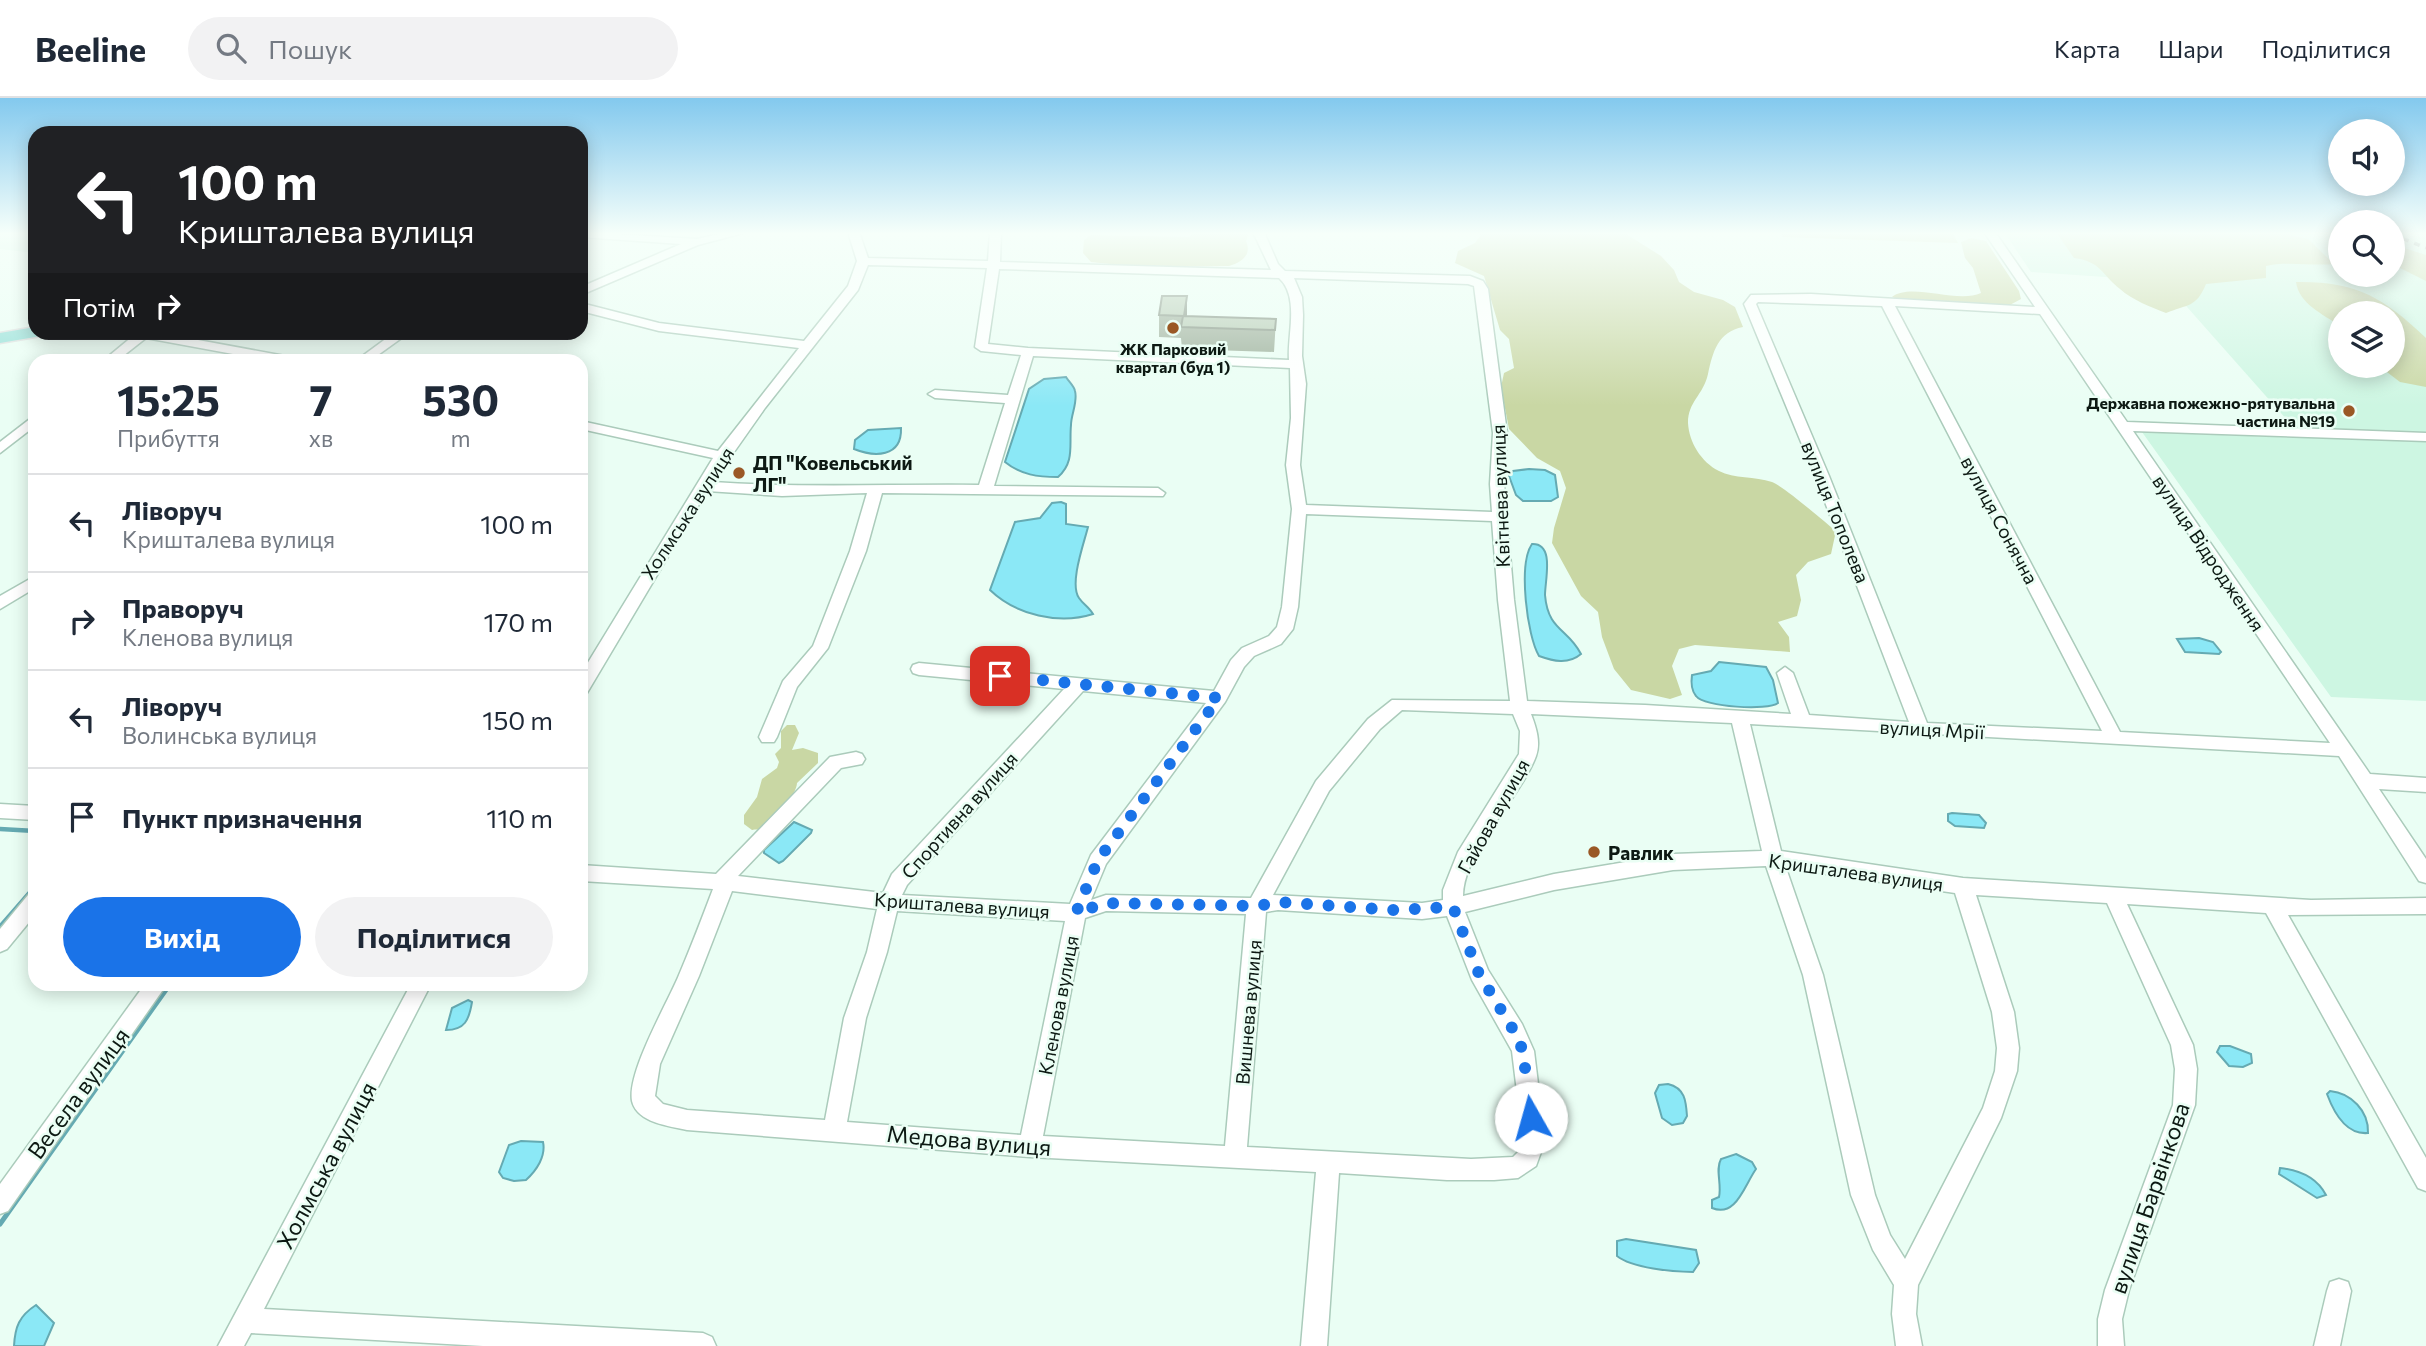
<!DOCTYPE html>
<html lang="uk">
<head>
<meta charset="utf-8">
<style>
  body { margin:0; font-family:Commissioner,sans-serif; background:#f2f2f3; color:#1f2937; height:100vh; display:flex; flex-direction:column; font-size:26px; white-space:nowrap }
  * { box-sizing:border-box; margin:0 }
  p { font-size:23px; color:#747a83 }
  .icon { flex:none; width:38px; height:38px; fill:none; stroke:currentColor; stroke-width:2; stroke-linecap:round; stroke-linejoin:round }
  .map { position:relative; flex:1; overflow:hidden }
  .drawer { position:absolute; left:28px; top:256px; width:560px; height:637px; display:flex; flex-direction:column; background:#fff; border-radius:21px; box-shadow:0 4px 18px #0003 }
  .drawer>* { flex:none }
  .hud { position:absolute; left:28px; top:28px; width:560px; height:214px; border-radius:21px; box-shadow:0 4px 18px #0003; background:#202124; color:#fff; overflow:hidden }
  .tools { position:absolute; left:2328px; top:21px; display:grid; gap:14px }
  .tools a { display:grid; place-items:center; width:77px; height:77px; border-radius:50%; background:#fff; box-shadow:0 4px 18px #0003; font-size:35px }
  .pin { position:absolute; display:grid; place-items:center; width:60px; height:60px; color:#fff; margin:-30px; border-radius:14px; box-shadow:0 4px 10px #0006 }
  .me { position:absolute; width:77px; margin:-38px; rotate:353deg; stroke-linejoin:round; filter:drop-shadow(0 0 5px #0008) }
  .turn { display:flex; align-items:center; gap:24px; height:147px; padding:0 35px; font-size:32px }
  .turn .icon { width:91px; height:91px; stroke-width:2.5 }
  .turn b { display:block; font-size:49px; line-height:60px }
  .then { display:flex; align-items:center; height:66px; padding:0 35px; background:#0003; gap:14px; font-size:26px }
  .eta { display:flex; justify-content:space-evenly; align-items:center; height:119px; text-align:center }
  .eta b { font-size:42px; font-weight:700; line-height:49px }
  .button { display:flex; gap:14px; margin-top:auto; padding:14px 35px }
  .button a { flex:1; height:80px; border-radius:42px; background:#1a73e8; color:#fff; font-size:28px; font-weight:700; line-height:80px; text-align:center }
  .button a+a { background:#f2f2f3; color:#1f2937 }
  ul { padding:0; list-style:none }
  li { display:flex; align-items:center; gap:21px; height:98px; padding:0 35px; border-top:2px solid #e0e1e3 }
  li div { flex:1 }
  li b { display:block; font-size:26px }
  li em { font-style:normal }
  header { display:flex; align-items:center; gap:42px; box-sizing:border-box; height:98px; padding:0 35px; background:#fff; border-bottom:2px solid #e0e1e3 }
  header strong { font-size:33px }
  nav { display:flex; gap:38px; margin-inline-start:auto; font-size:24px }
  .search { width:490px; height:63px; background:#f2f2f3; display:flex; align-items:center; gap:18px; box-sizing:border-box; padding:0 24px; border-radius:38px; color:#747a83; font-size:26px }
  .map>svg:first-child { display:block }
</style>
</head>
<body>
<header>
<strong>Beeline</strong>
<div class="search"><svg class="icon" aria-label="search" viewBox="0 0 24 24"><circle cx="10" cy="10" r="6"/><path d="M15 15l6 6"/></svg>Пошук</div>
<nav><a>Карта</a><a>Шари</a><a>Поділитися</a></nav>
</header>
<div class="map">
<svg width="2426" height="1248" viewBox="0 0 2426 1248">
  <rect width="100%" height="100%" fill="#eafef4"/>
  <g fill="#cdf6e2" fill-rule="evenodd">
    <polygon points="0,134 35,134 35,155 0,151"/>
    <path d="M 2004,134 L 2340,134 L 2340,177 L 2392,177 L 2392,134 L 2426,134 L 2426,603 L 2331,599 L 2142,334 L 2303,340 L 2164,183 L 2031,174 ZM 2340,215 L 2392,215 L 2392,268 L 2340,268 Z"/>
  </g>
  <g fill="#c9d7a4">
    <path d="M 1196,134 L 1249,134 L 1246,143 C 1252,157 1242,164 1229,168 L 1138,169 L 1091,164 L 1083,155 L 1084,142 L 1091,137 L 1189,139 Z"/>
    <path d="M 1479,134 L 1623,134 L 1661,158 L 1674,172 L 1679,184 L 1694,194 L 1723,202 L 1735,209 L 1743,229 C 1718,234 1713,253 1708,276 C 1703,298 1688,303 1688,325 C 1689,344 1701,364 1719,373 C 1734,381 1755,378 1772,384 C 1785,389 1822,422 1836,433 L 1831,456 L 1808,464 L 1796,477 L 1801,502 L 1797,518 L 1778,524 L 1789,539 L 1790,554 L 1695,547 L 1679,551 L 1672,568 L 1682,597 L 1670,601 L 1631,592 L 1614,571 L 1602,539 L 1598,514 L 1581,498 L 1552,445 L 1554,430 L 1566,390 L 1560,373 L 1537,360 L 1509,331 L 1501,289 L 1504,275 L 1514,270 L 1509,241 L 1500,232 L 1484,178 L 1455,165 L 1458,153 L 1475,145 L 1480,138 Z"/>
    <polygon points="1781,134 1952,134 1958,145 1783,139"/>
    <path d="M 2056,134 L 2279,134 L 2308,141 L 2334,166 C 2312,168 2284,163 2266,168 L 2266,180 L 2206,186 C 2196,210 2188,206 2166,215 C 2151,209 2132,202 2120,191 C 2101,176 2102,164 2074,160 Z"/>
    <path d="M 1971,140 L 1986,143 L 2019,193 L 2021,201 L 2008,208 L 1904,203 L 1892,199 C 1911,184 1957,206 1981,195 L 1973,170 L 1965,160 L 1961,144 Z"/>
    <polygon points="2392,146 2426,157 2426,183 2392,166"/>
    <path d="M 2296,184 C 2356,183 2383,199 2426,240 L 2426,289 L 2400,284 L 2379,268 L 2392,268 L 2392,215 L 2340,215 L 2340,228 C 2323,216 2299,206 2296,184 Z"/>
    <path d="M 787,627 L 795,627 L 799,635 L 792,652 L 803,650 L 818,655 L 818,665 L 797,685 C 797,696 774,724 763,730 C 760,732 755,731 752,732 L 744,726 L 744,717 L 757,699 L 762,681 L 777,670 L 779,664 L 775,656 L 781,650 L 781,633 Z"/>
  </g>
  <g fill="#8be8f6" stroke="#65aab2" stroke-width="2">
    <path d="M 1066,279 C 1069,284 1074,288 1075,293 C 1078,304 1071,316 1071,327 C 1069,347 1075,364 1058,379 C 1038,379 1021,377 1005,364 L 1029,291 L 1044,281 Z"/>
    <path d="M 901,330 C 902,360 874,359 854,351 L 855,342 L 868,332 Z"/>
    <polygon points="1529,371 1545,372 1555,377 1558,399 1551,403 1523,403 1516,397 1509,378 1513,373"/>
    <path d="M 1061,404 L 1066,406 L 1066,426 L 1088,429 C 1084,445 1069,486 1079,500 C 1083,506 1089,509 1093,516 C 1059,527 1016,517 990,492 L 1015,424 L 1040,420 L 1052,405 Z"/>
    <path d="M 1532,446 C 1555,445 1545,482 1545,497 C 1548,533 1568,530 1581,556 C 1568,567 1553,563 1539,558 C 1527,538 1518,466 1532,446 Z"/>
    <polygon points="2199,540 2213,544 2221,554 2219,556 2185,554 2177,541"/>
    <path d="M 1719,564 L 1766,569 L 1773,582 L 1778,605 C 1768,613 1704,609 1696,598 C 1691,592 1691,584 1692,577 L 1711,573 Z"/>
    <polygon points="1952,715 1979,717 1986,725 1984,730 1955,728 1948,723 1948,716"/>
    <polygon points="794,724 812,732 811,735 783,763 779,765 764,755 764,752"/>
    <path d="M 468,902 L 472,904 C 469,922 465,932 446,932 L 452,910 Z"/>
    <polygon points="2220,948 2230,948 2251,956 2252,965 2243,969 2229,968 2217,954"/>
    <path d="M 1668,986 C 1685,990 1686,1003 1687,1018 L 1683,1025 L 1672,1027 L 1662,1020 L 1655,995 L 1659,987 Z"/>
    <path d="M 2330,993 C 2351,995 2369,1013 2368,1035 C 2346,1037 2334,1015 2327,996 Z"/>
    <path d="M 521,1043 L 543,1044 C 546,1058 537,1072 526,1082 L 514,1083 L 503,1080 L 499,1074 L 509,1047 Z"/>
    <path d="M 1736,1056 L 1752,1064 L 1756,1071 C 1744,1088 1736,1120 1712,1110 L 1712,1102 L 1719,1099 C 1722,1086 1715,1072 1721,1061 Z"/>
    <path d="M 2280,1070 C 2299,1072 2317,1080 2326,1097 L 2317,1100 L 2279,1076 Z"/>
    <path d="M 1626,1141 L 1696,1152 L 1699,1165 L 1693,1174 C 1673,1174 1632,1170 1617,1158 L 1617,1143 Z"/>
    <path d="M 36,1207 L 54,1225 L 44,1248 L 14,1248 C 15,1229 19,1218 36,1207 Z"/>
  </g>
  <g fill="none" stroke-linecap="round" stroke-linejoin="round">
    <polyline stroke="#65aab2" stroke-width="4.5" points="0,731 35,733"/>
    <g stroke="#65aab2" stroke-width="5">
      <polyline points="0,829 35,789"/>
      <polyline points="0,1126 170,886"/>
    </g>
    <defs>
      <g id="minor">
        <polygon points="581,134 697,141 728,134 747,134 698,147 581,197 581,189 681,146 581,139"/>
        <path d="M 848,134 L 859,134 L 868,160 L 988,163 L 990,134 L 1001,134 L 1000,164 L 1271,172 L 1253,134 L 1264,134 L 1278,166 L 1285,173 L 1470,178 L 1483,183 L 1488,191 L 1507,335 L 1504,386 L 1514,502 L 1527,603 L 1645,607 L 1791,616 L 1777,575 L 1785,569 L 1793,575 L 1809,617 L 1909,624 L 1815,378 L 1744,206 L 1751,197 L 1811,196 L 2035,209 L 1984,134 L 1995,134 L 2127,324 L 2426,335 L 2426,343 L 2133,333 L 2370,676 L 2426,680 L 2426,694 L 2379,691 L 2426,761 L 2426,785 L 2419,783 L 2339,658 L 1750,626 L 1781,753 L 1963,780 L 2311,802 L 2426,800 L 2426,816 L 2288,817 L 2426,1060 L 2426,1093 L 2418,1090 L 2266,815 L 2127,806 L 2193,947 L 2197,971 L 2195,1007 L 2129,1192 L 2122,1221 L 2124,1248 L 2098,1248 L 2098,1221 L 2105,1192 L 2173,1007 L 2175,971 L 2171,947 L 2107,805 L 1976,797 L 2014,914 L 2019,950 L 2017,973 L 2001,1020 L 1918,1187 L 1916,1216 L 1922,1248 L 1896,1248 L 1892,1216 L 1894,1187 L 1873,1152 L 1851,1097 L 1803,877 L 1766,768 L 1673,772 L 1554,792 L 1465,814 L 1488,872 L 1522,926 L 1534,953 L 1545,1043 L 1536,1068 L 1518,1080 L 1494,1082 L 1447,1082 L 1339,1075 L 1327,1248 L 1301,1248 L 1316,1074 L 1030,1059 L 687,1032 C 670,1028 637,1025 632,1003 C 627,974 667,906 679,877 C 691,849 702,820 713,791 L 581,783 L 581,767 L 716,776 L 830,659 L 856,654 L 862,656 L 865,661 L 862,666 L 841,670 L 738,778 L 883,795 L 892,776 L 1064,591 L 919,577 L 913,575 L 911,571 L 913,567 L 919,565 L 1214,593 L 1231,562 L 1242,550 L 1269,538 L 1277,529 L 1282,509 L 1292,411 L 1286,367 L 1291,320 L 1290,270 L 1033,258 L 994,388 L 1158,390 L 1165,395 L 1163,398 L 882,395 L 866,453 L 828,550 L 797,589 L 777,639 L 774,644 L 762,644 L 759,639 L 783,583 L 813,548 L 850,453 L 867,395 L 782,398 L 707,393 L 587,595 L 581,597 L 581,576 L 713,360 L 581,331 L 581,323 L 718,353 L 799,250 L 659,233 L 581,213 L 581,205 L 659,225 L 804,243 L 848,188 L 857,163 ZM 868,167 L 987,170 L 975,249 L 981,253 L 1021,257 L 1008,297 L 935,292 L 928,296 L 935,300 L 1005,305 L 979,387 C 890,386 801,390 713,384 L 765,310 L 858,192 ZM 999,171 L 1279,180 C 1300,199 1287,237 1289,262 L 1028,250 L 988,246 ZM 1294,180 L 1468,186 L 1474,188 L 1493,335 L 1490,386 L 1492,414 L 1306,407 L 1300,367 L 1306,286 L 1302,258 L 1303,217 L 1302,199 ZM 1758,204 L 1882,208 L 2102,633 L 1927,625 L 1829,378 L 1756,206 ZM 1895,208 L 2040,216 L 2330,645 L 2120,634 ZM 1306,416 L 1492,423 L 1498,502 L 1510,603 L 1392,602 L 1368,621 L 1316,683 L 1251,800 L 1106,797 L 1091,802 L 1106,766 L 1225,604 L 1244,569 L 1254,558 L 1281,546 L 1293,531 L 1298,509 ZM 1083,593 L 1206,605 L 1091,757 L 1070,806 L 902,797 L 907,787 ZM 1402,612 L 1513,616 L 1520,633 L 1519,656 L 1458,754 L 1443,792 L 1443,802 L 1422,805 L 1273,797 L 1329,693 L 1380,631 ZM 1531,616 L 1732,625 L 1762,753 L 1673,756 L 1554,776 L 1463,798 C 1463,754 1521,699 1536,658 C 1541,644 1536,629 1531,616 ZM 1786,770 L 1955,795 L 1992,914 L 1997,950 L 1995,973 L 1983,1010 L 1905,1161 L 1890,1137 L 1875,1097 L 1823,877 ZM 732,793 L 877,811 L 867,854 L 844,920 L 825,1022 L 687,1012 L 663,1006 L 655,998 L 660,966 L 699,878 ZM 1278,812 L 1422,821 L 1447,818 L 1472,882 L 1512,953 L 1523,1043 L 1519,1053 L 1513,1059 L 1471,1061 L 1247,1049 L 1266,814 ZM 897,813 L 1065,823 L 1021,1037 L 847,1024 L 866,920 L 887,854 ZM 1106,813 L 1246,816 L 1225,1048 L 1043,1038 L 1085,820 Z"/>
        <polygon points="125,234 155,234 285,258 292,262 266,262 146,240 118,262 104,262 133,238"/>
        <polygon points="395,234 410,234 371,262 357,262"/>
        <polygon points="35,317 35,328 0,355 0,344"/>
        <polygon points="35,478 35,490 0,511 0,498"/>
        <polygon points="0,706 35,708 35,722 0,720"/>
        <polygon points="35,795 35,817 7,851 0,854 0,831 28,797"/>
        <polygon points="145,886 167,886 8,1113 0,1116 0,1086"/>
        <polygon points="411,886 431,886 264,1211 703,1235 712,1239 716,1248 483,1248 251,1235 244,1248 218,1248"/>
        <polygon points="2339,1181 2348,1184 2351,1193 2340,1248 2314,1248 2327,1193 2330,1184"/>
      </g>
      <polygon id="major" points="35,229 35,234 43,234 41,238 0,245 0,235"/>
    </defs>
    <use href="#minor" stroke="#abcbbb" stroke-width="3"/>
    <use href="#major" stroke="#dddfde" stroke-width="3"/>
    <use href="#minor" fill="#fff" fill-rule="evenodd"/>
    <use href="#major" fill="#8eddd5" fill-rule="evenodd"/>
    <polyline stroke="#515f58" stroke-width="3.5" stroke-dasharray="6 6" stroke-linecap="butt" points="2392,136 2426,150"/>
  </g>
  <polygon fill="#9aad98" points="1187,198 1187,218 1276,221 1274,254 1182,251 1181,240 1159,239 1159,217"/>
  <polygon fill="#7d8d7c" points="1187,198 1187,220 1184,218"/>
  <polygon fill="#b3c9b1" stroke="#7d8d7c" stroke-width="2" points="1162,198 1187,198 1184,218 1276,221 1275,232 1181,229 1183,218 1159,217"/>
  <linearGradient id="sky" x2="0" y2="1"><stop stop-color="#83c9ee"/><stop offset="0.44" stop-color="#f6fffa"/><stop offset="1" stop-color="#f6fffa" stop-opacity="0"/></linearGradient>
  <rect width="2426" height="308" fill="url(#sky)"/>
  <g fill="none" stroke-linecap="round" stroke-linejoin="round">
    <polyline stroke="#1a73e8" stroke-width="12" stroke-dasharray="0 21.6" points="1000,578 1219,600 1098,762 1076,815 1106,805 1257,808 1278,804 1394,812 1453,809 1479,876 1514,933 1523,953 1531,1020"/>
  </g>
  <g fill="#9a5825" stroke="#eafef4" stroke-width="2.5">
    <circle cx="1173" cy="230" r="7"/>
    <circle cx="2349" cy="313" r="7"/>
    <circle cx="739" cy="375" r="7"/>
    <circle cx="1594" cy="754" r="7"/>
  </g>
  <g text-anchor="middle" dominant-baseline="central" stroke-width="5" stroke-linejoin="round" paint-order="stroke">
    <g font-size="16" font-weight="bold" fill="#0d1913" stroke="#eafef4">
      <text x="1173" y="250">ЖК Парковий<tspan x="1173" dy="18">квартал (буд 1)</tspan></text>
      <text x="2335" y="304" text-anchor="end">Державна пожежно-рятувальна<tspan x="2335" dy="18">частина №19</tspan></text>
    </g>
    <g font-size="19" font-weight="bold" fill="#0d1913" stroke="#eafef4" text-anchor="start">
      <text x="753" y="364">ДП "Ковельський<tspan x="753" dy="22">ЛГ"</tspan></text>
      <text x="1608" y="754">Равлик</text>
    </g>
    <g font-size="19" fill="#0d1913" stroke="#eafef4">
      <text transform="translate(1500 398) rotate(-92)">Квітнева вулиця</text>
      <text transform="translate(1836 414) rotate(68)">вулиця Тополева</text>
      <text transform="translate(687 415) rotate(-57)">Холмська вулиця</text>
      <text transform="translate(2000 422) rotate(62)">вулиця Сонячна</text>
      <text transform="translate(2209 455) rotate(56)">вулиця Відродження</text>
      <text transform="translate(1932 631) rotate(3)">вулиця Мрії</text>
      <text transform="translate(959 717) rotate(-48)">Спортивна вулиця</text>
      <text transform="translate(1493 718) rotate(-61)">Гайова вулиця</text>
      <text transform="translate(1856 774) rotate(8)">Кришталева вулиця</text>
      <text transform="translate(962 807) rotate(4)">Кришталева вулиця</text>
      <text transform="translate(1058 907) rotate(-79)">Кленова вулиця</text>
      <text transform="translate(1248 914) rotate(-85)">Вишнева вулиця</text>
    </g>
    <g font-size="23" fill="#0d1913" stroke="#eafef4">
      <text transform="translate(78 995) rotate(-54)">Весела вулиця</text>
      <text transform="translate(969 1042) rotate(5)">Медова вулиця</text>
      <text transform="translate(326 1067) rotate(-62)">Холмська вулиця</text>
      <text transform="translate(2149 1100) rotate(-71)">вулиця Барвінкова</text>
    </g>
  </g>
</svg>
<div class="tools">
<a><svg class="icon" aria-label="sound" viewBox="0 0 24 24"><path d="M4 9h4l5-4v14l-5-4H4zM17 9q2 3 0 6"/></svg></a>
<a><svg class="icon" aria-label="search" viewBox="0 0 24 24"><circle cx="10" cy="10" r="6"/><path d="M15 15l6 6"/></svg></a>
<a><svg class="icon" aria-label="layers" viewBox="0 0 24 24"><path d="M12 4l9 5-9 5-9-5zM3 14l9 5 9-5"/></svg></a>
</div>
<div class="pin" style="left:1000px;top:578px;background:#d93025"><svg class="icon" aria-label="arrive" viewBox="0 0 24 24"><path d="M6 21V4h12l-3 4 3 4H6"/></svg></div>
<svg class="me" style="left:1531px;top:1020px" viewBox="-20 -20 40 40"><circle r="19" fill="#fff"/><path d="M0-13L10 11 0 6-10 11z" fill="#1a73e8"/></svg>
<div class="hud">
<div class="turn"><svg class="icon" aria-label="left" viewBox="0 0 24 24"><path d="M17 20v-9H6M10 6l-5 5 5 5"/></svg><div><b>100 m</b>Кришталева вулиця</div></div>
<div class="then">Потім<svg class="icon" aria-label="right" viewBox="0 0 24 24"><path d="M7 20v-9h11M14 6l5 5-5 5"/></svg></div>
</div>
<section class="drawer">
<div class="eta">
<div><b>15:25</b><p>Прибуття</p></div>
<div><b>7</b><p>хв</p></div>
<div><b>530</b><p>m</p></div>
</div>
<ul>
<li><svg class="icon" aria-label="left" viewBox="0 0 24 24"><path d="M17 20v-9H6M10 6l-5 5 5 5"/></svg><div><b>Ліворуч</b><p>Кришталева вулиця</p></div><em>100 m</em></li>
<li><svg class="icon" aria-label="right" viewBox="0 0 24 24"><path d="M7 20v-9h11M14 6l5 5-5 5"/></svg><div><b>Праворуч</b><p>Кленова вулиця</p></div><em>170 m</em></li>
<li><svg class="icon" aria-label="left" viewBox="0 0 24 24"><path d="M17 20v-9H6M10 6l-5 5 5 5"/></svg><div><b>Ліворуч</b><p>Волинська вулиця</p></div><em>150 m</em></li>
<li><svg class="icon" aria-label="arrive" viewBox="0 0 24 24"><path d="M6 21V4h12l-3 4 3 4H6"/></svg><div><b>Пункт призначення</b></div><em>110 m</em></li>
</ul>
<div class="button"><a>Вихід</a><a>Поділитися</a></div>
</section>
</div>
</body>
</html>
